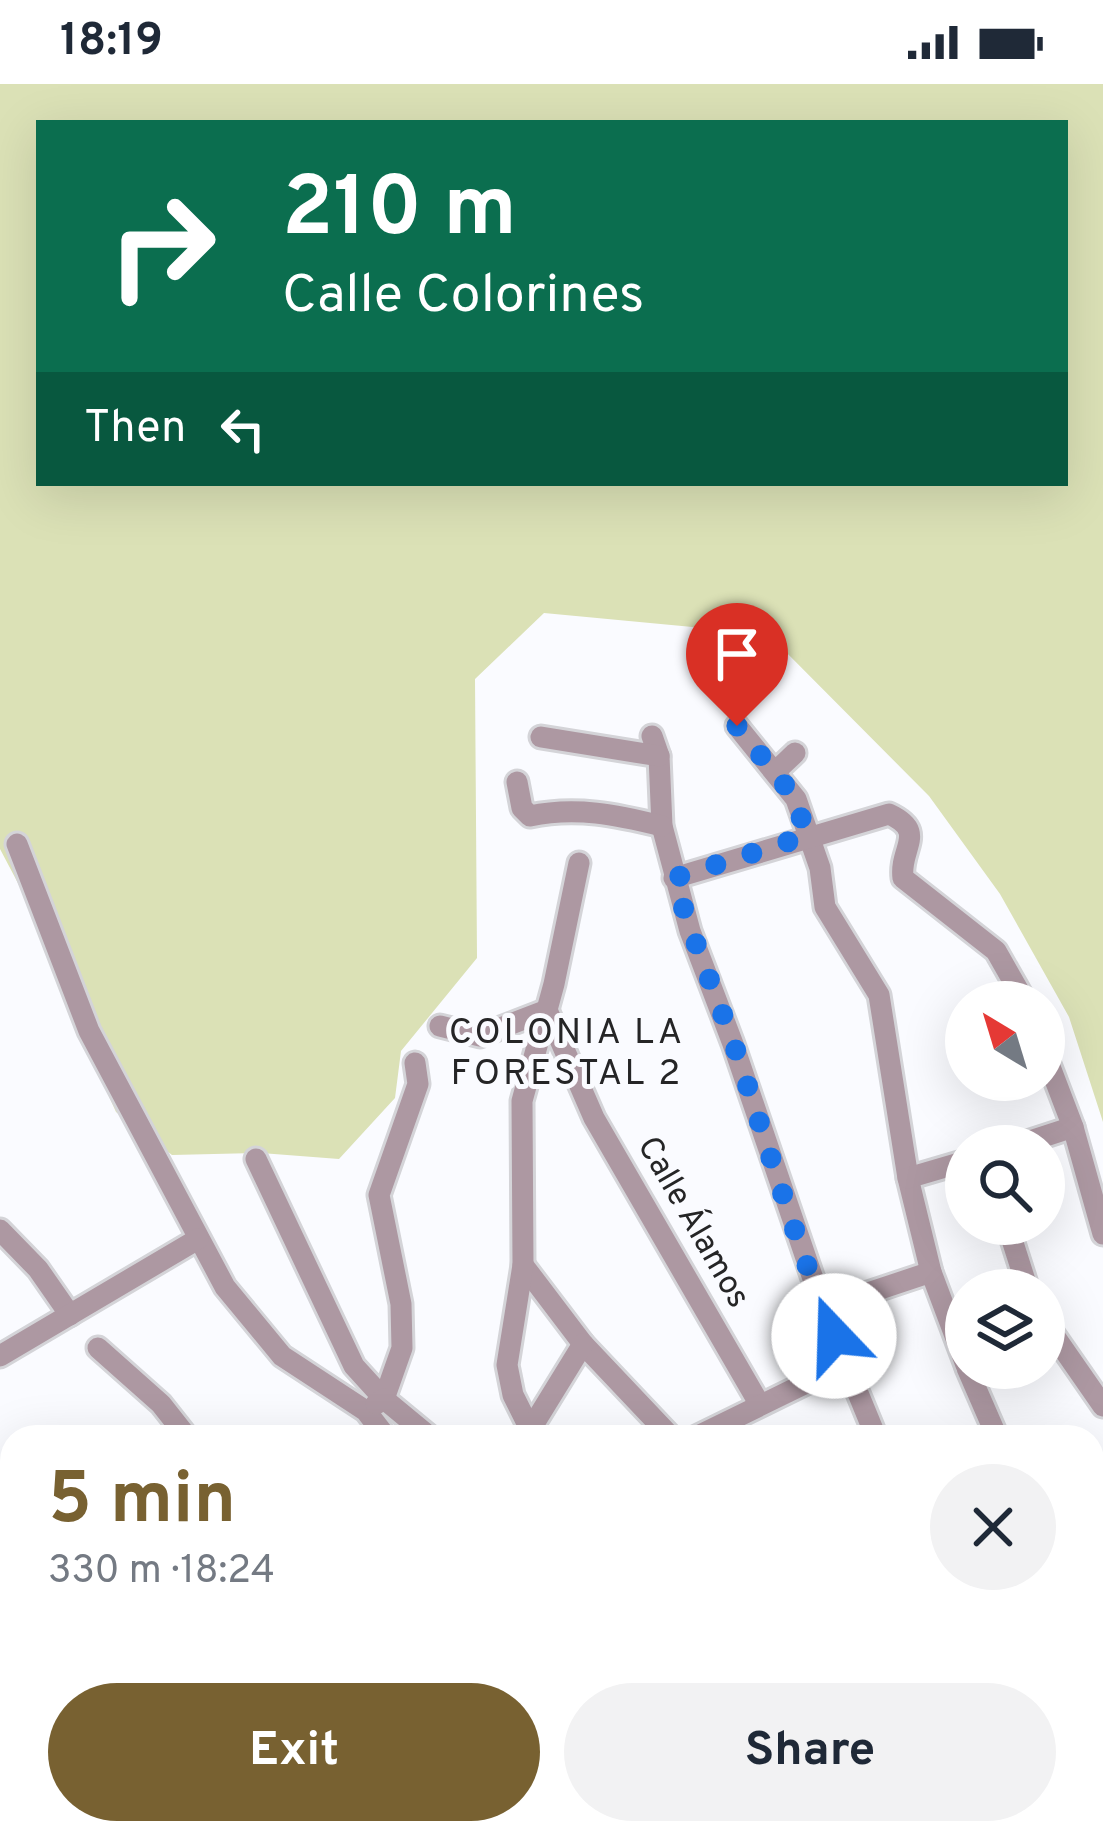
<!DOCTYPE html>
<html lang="en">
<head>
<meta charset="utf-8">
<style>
  body { margin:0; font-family:Overpass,sans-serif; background:#f2f2f3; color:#1f2937; height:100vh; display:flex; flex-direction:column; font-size:45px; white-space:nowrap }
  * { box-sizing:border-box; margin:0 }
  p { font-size:39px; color:#747a83 }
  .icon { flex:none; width:66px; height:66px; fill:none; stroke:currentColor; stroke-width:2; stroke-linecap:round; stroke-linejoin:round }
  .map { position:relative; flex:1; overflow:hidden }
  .details { position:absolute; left:0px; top:1341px; width:1104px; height:420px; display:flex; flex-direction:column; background:#fff; border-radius:36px 36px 0 0; box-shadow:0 12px 48px #0002 }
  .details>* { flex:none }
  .guide { position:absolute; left:36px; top:36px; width:1032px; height:366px; border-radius:0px; box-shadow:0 12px 48px #0002; background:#0b6e4f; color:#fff; overflow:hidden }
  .needle { width:78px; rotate:322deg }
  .tools { position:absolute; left:945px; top:897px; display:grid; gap:24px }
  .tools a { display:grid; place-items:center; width:120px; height:120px; border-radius:50%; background:#fff; box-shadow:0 12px 48px #0002; font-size:60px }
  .pin { position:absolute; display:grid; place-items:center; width:102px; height:102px; color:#fff; margin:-123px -51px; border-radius:50% 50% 50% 0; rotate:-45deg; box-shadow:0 0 12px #0007 }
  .pin .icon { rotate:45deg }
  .me { position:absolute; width:132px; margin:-66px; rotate:339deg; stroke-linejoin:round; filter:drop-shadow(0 0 9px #0008) }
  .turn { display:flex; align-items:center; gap:42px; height:252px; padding:0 48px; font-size:54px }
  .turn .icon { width:156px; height:156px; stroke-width:2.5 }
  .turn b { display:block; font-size:84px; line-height:102px }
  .then { display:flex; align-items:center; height:114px; padding:0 48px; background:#0003; gap:24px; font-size:45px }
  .round { display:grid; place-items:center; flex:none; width:126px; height:126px; border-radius:63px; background:#f2f2f3 }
  .overview { display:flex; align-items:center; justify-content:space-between; height:204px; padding:0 48px }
  h1 { font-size:72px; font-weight:700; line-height:90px; color:#786131 }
  .cta { display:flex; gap:24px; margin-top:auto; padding:24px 48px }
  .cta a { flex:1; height:138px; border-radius:72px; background:#786131; color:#fff; font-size:48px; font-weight:700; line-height:138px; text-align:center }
  .cta a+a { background:#f2f2f3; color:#1f2937 }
  .status { display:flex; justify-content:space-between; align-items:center; height:84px; padding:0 60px; background:#fff; direction:ltr }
  .status svg { height:33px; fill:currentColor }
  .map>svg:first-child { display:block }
</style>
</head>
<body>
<div class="status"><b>18:19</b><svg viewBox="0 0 49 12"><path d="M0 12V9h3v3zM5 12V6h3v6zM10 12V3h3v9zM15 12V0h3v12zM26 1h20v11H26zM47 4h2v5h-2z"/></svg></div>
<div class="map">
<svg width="1103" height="1761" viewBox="0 0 1103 1761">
  <rect width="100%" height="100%" fill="#fafbff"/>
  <path fill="#dbe1b6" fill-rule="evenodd" d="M 0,0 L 1103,0 L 1103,1038 L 1069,933 L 1000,810 L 929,712 L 768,550 L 544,529 L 475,595 L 477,874 L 401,967 L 395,1014 L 339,1075 L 261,1069 L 172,1071 L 116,1028 L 61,906 L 69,896 L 0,765 ZM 39,39 L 1065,39 L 1065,399 L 39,399 Z"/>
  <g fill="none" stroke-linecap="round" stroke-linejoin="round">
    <polyline stroke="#81b2cc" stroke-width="4.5" points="757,1749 759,1761"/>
    <defs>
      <g id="minor">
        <polyline points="737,642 796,715 820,784 825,823 879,911 908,1094 931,1188 966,1281"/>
        <polyline points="652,652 659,672 662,742 690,847 733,960 823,1224 876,1353"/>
        <polyline points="541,653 659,672"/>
        <polyline points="776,687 795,669"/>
        <path d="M 517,698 L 522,724 L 530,732 C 576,722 617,731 662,742"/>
        <polyline points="17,760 89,947 225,1203 282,1272 366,1327 386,1353"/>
        <path d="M 674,794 L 889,730 C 928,748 899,764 903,794 L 996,867 L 1025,918"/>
        <polyline points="547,926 594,1034 760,1321"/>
        <polyline points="440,942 480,952 547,926"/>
        <polyline points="1044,967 1073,1043 1103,1150"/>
        <polyline points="1015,1062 1073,1043"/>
        <polyline points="256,1075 354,1282 384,1315 402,1264 401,1220 379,1111 418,1000 415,979"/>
        <polyline points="908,1094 966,1077"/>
        <polyline points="1007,1140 1028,1206"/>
        <polyline points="0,1146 38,1185 70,1231"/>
        <polyline points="523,1181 583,1260 671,1353"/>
        <polyline points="823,1224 931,1188"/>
        <polyline points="1044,1237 1103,1322"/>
        <polyline points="98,1264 161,1320 187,1353"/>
        <polyline points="0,1272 198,1155"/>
        <polyline points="967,1284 997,1353"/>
        <polyline points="376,1320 384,1315 430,1353"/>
        <polyline points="530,1345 513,1311 507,1281 523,1181 522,1017 554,900 579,779"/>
        <polyline points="527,1351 583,1260"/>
        <polyline points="696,1353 845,1280"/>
        <polyline points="0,1447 12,1460"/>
        <polyline points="0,1473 12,1484"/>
        <polyline points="0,1508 12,1500"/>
        <polyline points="1092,1626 1098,1646"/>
        <polyline points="0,1661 12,1655"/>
        <polyline points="1092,1711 1100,1761"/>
        <polyline points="0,1719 12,1714"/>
        <polyline points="165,1749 169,1761"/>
        <polyline points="390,1749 391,1761"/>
        <polyline points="589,1749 591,1761"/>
        <polyline points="812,1749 820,1761"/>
        <polyline points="932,1749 938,1761"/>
        <polyline points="58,1761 82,1749"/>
        <polyline points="705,1761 708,1749"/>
      </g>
    </defs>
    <use href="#minor" stroke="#d4d4d8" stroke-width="27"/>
    <use href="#minor" stroke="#ad98a2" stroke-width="21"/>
  </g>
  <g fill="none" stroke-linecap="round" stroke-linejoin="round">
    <path stroke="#1a73e8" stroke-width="21" stroke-dasharray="0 37.8" d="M 737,642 L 796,715 L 806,752 L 674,794 C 691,851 714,905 734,961 C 767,1058 795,1157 834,1252"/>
  </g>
  <g text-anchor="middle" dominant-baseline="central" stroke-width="10" stroke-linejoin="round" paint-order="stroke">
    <g font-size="33" fill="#252526" stroke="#fafbff">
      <text transform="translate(692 1139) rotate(60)">Calle Álamos</text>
    </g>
    <g font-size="36" letter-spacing="3" fill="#252526" stroke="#fafbff">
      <text x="567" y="950">COLONIA LA<tspan x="567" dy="41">FORESTAL 2</tspan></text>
    </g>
  </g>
</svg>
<div class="tools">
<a><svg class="needle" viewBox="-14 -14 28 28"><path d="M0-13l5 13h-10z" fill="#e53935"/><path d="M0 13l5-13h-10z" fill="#747a83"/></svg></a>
<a><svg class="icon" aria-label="search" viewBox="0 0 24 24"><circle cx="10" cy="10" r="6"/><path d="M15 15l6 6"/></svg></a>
<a><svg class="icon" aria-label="layers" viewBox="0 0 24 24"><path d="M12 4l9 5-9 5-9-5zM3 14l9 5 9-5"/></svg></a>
</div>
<div class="pin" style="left:737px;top:642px;background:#d93025"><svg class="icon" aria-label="arrive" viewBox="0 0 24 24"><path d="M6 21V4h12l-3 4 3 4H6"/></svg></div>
<svg class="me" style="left:834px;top:1252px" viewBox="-20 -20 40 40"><circle r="19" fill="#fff"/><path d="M0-13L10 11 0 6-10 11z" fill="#1a73e8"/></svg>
<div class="guide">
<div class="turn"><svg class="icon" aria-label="right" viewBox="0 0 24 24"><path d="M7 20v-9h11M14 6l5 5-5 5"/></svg><div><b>210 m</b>Calle Colorines</div></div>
<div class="then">Then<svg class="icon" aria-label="left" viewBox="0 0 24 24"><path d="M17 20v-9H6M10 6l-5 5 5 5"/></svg></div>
</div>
<section class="details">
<div class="overview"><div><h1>5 min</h1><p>330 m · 18:24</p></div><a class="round"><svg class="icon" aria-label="close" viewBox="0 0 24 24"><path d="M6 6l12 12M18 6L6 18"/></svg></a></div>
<div class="cta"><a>Exit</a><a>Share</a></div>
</section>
</div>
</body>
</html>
